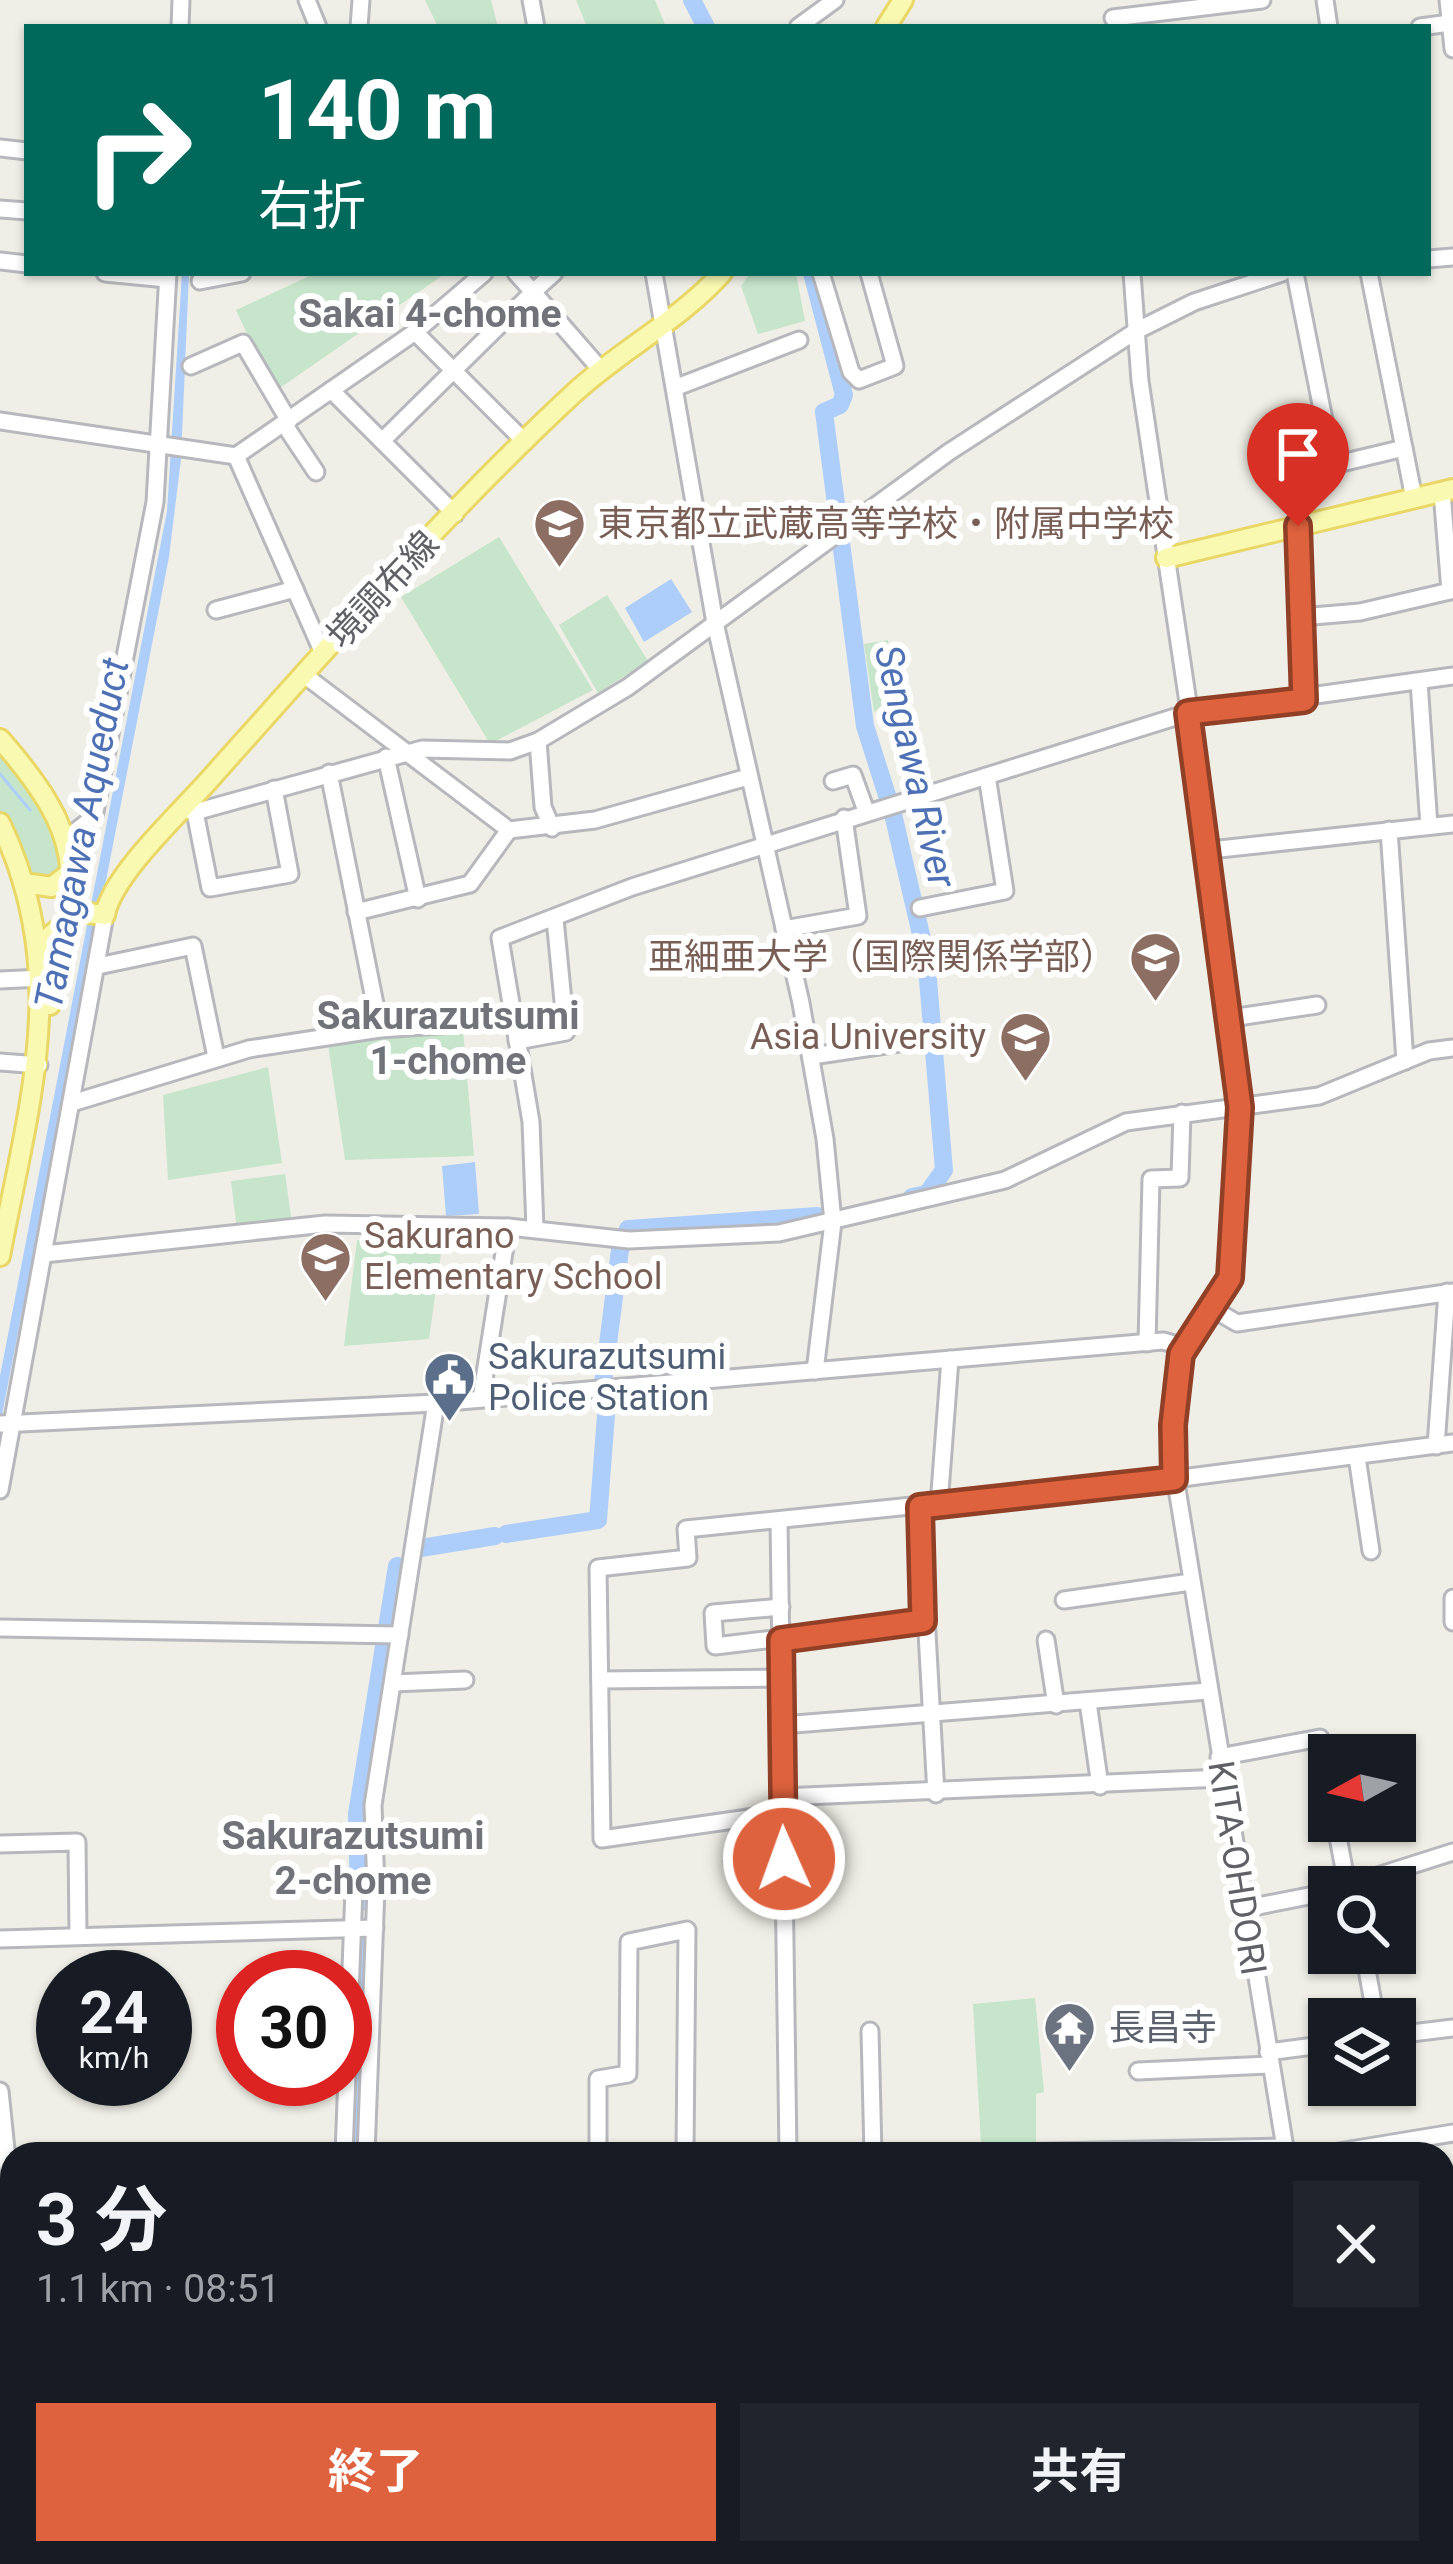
<!DOCTYPE html>
<html lang="ja">
<head>
<meta charset="utf-8">
<style>
  body { margin:0; font-family:Roboto,"Noto Sans JP",sans-serif; background:#20242c; color:#f1f3f6; height:100vh; display:flex; flex-direction:column; font-size:45px; white-space:nowrap }
  * { box-sizing:border-box; margin:0 }
  p { font-size:39px; color:#9ea1a6 }
  .icon { flex:none; width:66px; height:66px; fill:none; stroke:currentColor; stroke-width:2; stroke-linecap:round; stroke-linejoin:round }
  .map { position:relative; flex:1; overflow:hidden }
  .sheet { position:absolute; left:0px; top:2142px; width:1455px; height:423px; display:flex; flex-direction:column; background:#171b24; border-radius:36px 36px 0 0; box-shadow:0 3px 9px #0004 }
  .sheet>* { flex:none }
  .hud { position:absolute; left:24px; top:24px; width:1407px; height:252px; border-radius:0px; box-shadow:0 3px 9px #0004; background:#00695c; color:#fff; overflow:hidden }
  .needle { width:78px; rotate:262deg }
  .controls { position:absolute; left:1308px; top:1734px; display:grid; gap:24px }
  .controls a { display:grid; place-items:center; width:108px; height:108px; border-radius:0px; background:#171b24; box-shadow:0 3px 9px #0004; font-size:60px }
  .speed { position:absolute; left:36px; top:1950px; display:flex; gap:24px; font-size:60px; font-weight:700; text-align:center }
  .speed>* { display:grid; place-content:center; width:156px; height:156px; border-radius:50%; background:#171b24; box-shadow:0 3px 9px #0004; line-height:1 }
  .speed small { font-size:30px; font-weight:400 }
  .speed .limit { border:18px solid #d22; background:#fff; color:#111 }
  .pin { position:absolute; display:grid; place-items:center; width:102px; height:102px; color:#fff; margin:-123px -51px; border-radius:50% 50% 50% 0; rotate:-45deg; box-shadow:0 0 12px #0007 }
  .pin .icon { rotate:45deg }
  .me { position:absolute; width:132px; margin:-66px; rotate:358deg; stroke-linejoin:round; filter:drop-shadow(0 0 9px #0008) }
  .turn { display:flex; align-items:center; gap:42px; height:252px; padding:0 36px; font-size:54px }
  .turn .icon { width:156px; height:156px; stroke-width:2.5 }
  .turn b { display:block; font-size:84px; line-height:102px }
  .round { display:grid; place-items:center; flex:none; width:126px; height:126px; border-radius:0px; background:#20242c }
  .overview { display:flex; align-items:center; justify-content:space-between; height:204px; padding:0 36px }
  h1 { font-size:72px; font-weight:700; line-height:90px }
  .primary-button { display:flex; gap:24px; margin-top:auto; padding:24px 36px }
  .primary-button a { flex:1; height:138px; border-radius:0px; background:#df623e; color:#fff; font-size:48px; font-weight:700; line-height:138px; text-align:center }
  .primary-button a+a { background:#20242c; color:#f1f3f6 }
  .map>svg:first-child { display:block }
</style>
</head>
<body>
<div class="map">
<svg width="1453" height="2564" viewBox="0 0 1453 2564">
  <rect width="100%" height="100%" fill="#f0efe7"/>
  <g fill="#c6e5ca">
    <polygon points="425,0 491,0 498,27 438,27"/>
    <polygon points="576,0 655,0 666,27 587,27"/>
    <polygon points="316,273 446,273 274,392 236,310"/>
    <polygon points="750,273 796,273 805,321 758,334 741,286"/>
    <polygon points="499,537 593,690 490,744 401,597"/>
    <polygon points="607,595 648,661 598,693 559,625"/>
    <polygon points="888,640 895,698 874,712 864,644"/>
    <polygon points="0,752 32,786 70,864 50,881 30,879 0,810"/>
    <polygon points="463,1030 474,1156 345,1160 328,1044"/>
    <polygon points="268,1067 282,1163 168,1180 163,1095"/>
    <polygon points="285,1174 292,1223 237,1230 231,1181"/>
    <polygon points="357,1240 441,1254 429,1339 344,1346"/>
    <polygon points="1035,1998 1044,2092 1036,2094 1036,2146 981,2144 973,2004"/>
  </g>
  <g fill="#adcefa">
    <polygon points="182,273 189,273 181,459 169,557 0,1425 0,1376 167,511"/>
    <polygon points="671,579 692,612 644,642 625,608"/>
    <polygon points="475,1162 479,1214 446,1216 442,1166"/>
  </g>
  <g fill="none" stroke-linecap="round" stroke-linejoin="round">
    <polyline stroke="#adcefa" stroke-width="3" points="0,774 30,810"/>
    <g stroke="#adcefa" stroke-width="18">
      <polyline points="692,0 706,27"/>
      <polyline points="812,273 844,395 840,405 824,412 865,726 893,814 926,956 944,1170 927,1194 912,1197"/>
      <polyline points="603,1383 620,1250 628,1229 817,1216"/>
      <polyline points="506,1534 598,1520 607,1402"/>
      <polyline points="421,1548 495,1536"/>
      <polyline points="359,1903 357,1814 397,1566"/>
      <polyline points="352,2154 359,1931"/>
      <polyline points="1192,2553 1193,2564"/>
    </g>
    <defs>
      <g id="minor">
        <polyline points="307,0 318,27"/>
        <polyline points="531,0 536,27"/>
        <polyline points="1325,0 1329,27"/>
        <polyline points="1448,0 1453,49"/>
        <polyline points="1113,18 1262,0"/>
        <polyline points="180,27 181,0"/>
        <polyline points="359,27 361,0"/>
        <polyline points="798,27 835,0"/>
        <polyline points="1420,27 1450,23"/>
        <polyline points="0,148 27,151"/>
        <polyline points="0,209 27,211"/>
        <polyline points="1428,259 1453,257"/>
        <polyline points="0,261 27,264"/>
        <polyline points="105,273 167,279"/>
        <polyline points="516,273 533,292 554,273"/>
        <polyline points="654,273 715,623 801,1003 825,1139 833,1222 815,1371"/>
        <polyline points="821,273 851,372 859,380 895,366 869,273"/>
        <polyline points="1132,273 1140,381 1210,850 1240,1107 1230,1278 1181,1354 1171,1452 1286,2154"/>
        <polyline points="1295,273 1333,465 1404,448"/>
        <polyline points="1369,273 1414,498"/>
        <polyline points="200,281 242,273"/>
        <polyline points="415,332 525,442"/>
        <polyline points="191,366 243,343 289,421"/>
        <polyline points="677,387 799,340"/>
        <polyline points="331,390 455,514"/>
        <polyline points="0,421 236,456 415,332 484,273"/>
        <polyline points="284,424 316,472"/>
        <polyline points="382,441 533,292 601,370"/>
        <polyline points="236,456 323,653"/>
        <polyline points="1298,526 1304,699"/>
        <polyline points="216,610 295,589"/>
        <polyline points="1301,617 1360,612 1450,591 1442,492"/>
        <polyline points="303,674 509,830 595,820 748,777"/>
        <polyline points="1419,682 1429,826"/>
        <polyline points="538,741 543,807 552,828"/>
        <polyline points="386,757 418,899"/>
        <polyline points="329,773 380,1029"/>
        <polyline points="833,781 853,775 866,811"/>
        <polyline points="184,809 195,812 422,749 510,751 538,741 628,687 949,452 1136,331 1194,302 1282,273"/>
        <polyline points="195,812 210,888 290,874 274,789"/>
        <polyline points="1389,830 1405,1061"/>
        <polyline points="67,838 94,817 155,502 168,273"/>
        <polyline points="1210,850 1453,824"/>
        <polyline points="920,908 1005,891 987,776"/>
        <polyline points="356,912 470,884 509,830"/>
        <polyline points="784,929 858,916 844,818"/>
        <polyline points="98,966 193,946 216,1057"/>
        <polyline points="0,980 42,978"/>
        <polyline points="1231,1018 1317,1005"/>
        <polyline points="517,1041 566,1032 555,919"/>
        <polyline points="812,1056 919,1040"/>
        <polyline points="0,1062 39,1065"/>
        <polyline points="72,1103 249,1049 380,1029 513,1020"/>
        <polyline points="535,1229 531,1122 500,938 632,887 1188,713 1453,676"/>
        <polyline points="44,1254 325,1224 508,1227 629,1240 779,1233 1005,1180 1126,1122 1319,1096 1429,1051 1453,1048"/>
        <polyline points="1213,1309 1237,1323 1453,1292"/>
        <polyline points="1147,1343 1151,1179 1180,1178 1182,1113"/>
        <polyline points="481,1399 508,1227"/>
        <polyline points="0,1424 436,1403 1163,1341 1185,1347"/>
        <polyline points="1436,1446 1447,1292"/>
        <polyline points="1357,1457 1371,1551"/>
        <polyline points="0,1490 105,915"/>
        <polyline points="939,1505 950,1359"/>
        <polyline points="920,1507 936,1794"/>
        <polyline points="779,1520 788,2154"/>
        <polyline points="1453,1598 1453,1622"/>
        <polyline points="1064,1600 1191,1582"/>
        <polyline points="781,1607 713,1613 715,1646 923,1621"/>
        <polyline points="0,1628 400,1635"/>
        <polyline points="1046,1640 1056,1705"/>
        <polyline points="600,1680 782,1678"/>
        <polyline points="393,1683 465,1680"/>
        <polyline points="1088,1702 1100,1786"/>
        <polyline points="782,1725 1208,1691"/>
        <polyline points="1219,1757 1320,1738 1329,1787"/>
        <polyline points="782,1797 1222,1778"/>
        <polyline points="783,1813 602,1839 598,1568 688,1558 686,1529 1174,1479 1453,1443"/>
        <polyline points="1335,1821 1347,1885"/>
        <polyline points="0,1844 77,1842 78,1936"/>
        <polyline points="733,1861 784,1859"/>
        <polyline points="1343,1887 1453,1852"/>
        <polyline points="1243,1909 1329,1892"/>
        <polyline points="0,1939 375,1928"/>
        <polyline points="1364,1953 1376,2019"/>
        <polyline points="870,2031 873,2154"/>
        <polyline points="1395,2035 1453,2028"/>
        <polyline points="1268,2052 1329,2044"/>
        <polyline points="1138,2071 1269,2065"/>
        <polyline points="0,2091 12,2208"/>
        <polyline points="482,2153 483,2154"/>
        <polyline points="344,2154 354,1889 376,1888"/>
        <polyline points="366,2154 376,1888 373,1805 436,1403"/>
        <polyline points="598,2154 598,2079 628,2074 629,1942 687,1930 685,2154"/>
        <polyline points="957,2154 1284,2147"/>
        <polyline points="1326,2154 1453,2133"/>
        <polyline points="1443,2209 1453,2207"/>
        <polyline points="1443,2361 1453,2361"/>
        <polyline points="1443,2439 1453,2438"/>
        <polyline points="49,2553 50,2564"/>
        <polyline points="231,2553 232,2564"/>
        <polyline points="459,2553 460,2564"/>
        <polyline points="724,2553 725,2564"/>
        <polyline points="763,2553 763,2564"/>
        <polyline points="909,2553 911,2564"/>
        <polyline points="1151,2553 1152,2564"/>
        <polyline points="1224,2553 1224,2564"/>
        <polyline points="1400,2553 1401,2564"/>
        <polyline points="1029,2564 1029,2553"/>
        <polyline points="1091,2564 1091,2553"/>
        <polyline points="1242,2564 1249,2564"/>
      </g>
      <g id="major">
        <polyline points="886,27 903,0"/>
        <polyline points="1166,558 1453,489"/>
        <path d="M 0,739 C 92,844 77,877 50,1005"/>
        <path d="M 0,823 C 72,972 29,1103 0,1256"/>
        <polyline points="24,883 52,887 72,871"/>
        <path d="M 39,962 L 51,935 L 79,912 L 105,915 C 112,875 182,811 210,779 C 327,648 445,513 573,394 C 620,350 679,321 722,273"/>
        <polyline points="0,2530 3,2564"/>
      </g>
    </defs>
    <use href="#minor" stroke="#b7b8bd" stroke-width="21"/>
    <use href="#major" stroke="#e9d767" stroke-width="24"/>
    <use href="#minor" stroke="#fff" stroke-width="15"/>
    <use href="#major" stroke="#faf9b2" stroke-width="18"/>
  </g>
  <g fill="none" stroke-linecap="round" stroke-linejoin="round">
    <defs>
      <polyline id="route" points="784,1859 781,1640 923,1621 920,1507 1174,1479 1173,1425 1181,1354 1230,1278 1240,1107 1188,713 1304,700 1298,526"/>
    </defs>
    <use href="#route" stroke="#914028" stroke-width="30"/>
    <use href="#route" stroke="#df623e" stroke-width="21"/>
  </g>
  <defs>
    <symbol id="school-pin" viewBox="-11 -11 22 30"><path d="M0 17L-7.5 6A9.5 9.5 0 1 1 7.5 6Z" fill="#8d6e63" stroke="#fff"/><path d="M0-5L7-2L0 1L-7-2ZM-4 1L0 2.5L4 1V4Q0 6-4 4Z" fill="#fff"/></symbol>
    <symbol id="university-pin" viewBox="-11 -11 22 30"><path d="M0 17L-7.5 6A9.5 9.5 0 1 1 7.5 6Z" fill="#8d6e63" stroke="#fff"/><path d="M0-5L7-2L0 1L-7-2ZM-4 1L0 2.5L4 1V4Q0 6-4 4Z" fill="#fff"/></symbol>
    <symbol id="civic-pin" viewBox="-11 -11 22 30"><path d="M0 17L-7.5 6A9.5 9.5 0 1 1 7.5 6Z" fill="#5c6f8a" stroke="#fff"/><path d="M-.6-6.5H3V-4.5H.6V-3L4-1V1h2V6H-6V1h2V-1L-.6-3ZM-1.2 2.5V6h2.4V2.5Z" fill="#fff"/></symbol>
    <symbol id="temple-pin" viewBox="-11 -11 22 30"><path d="M0 17L-7.5 6A9.5 9.5 0 1 1 7.5 6Z" fill="#6b7280" stroke="#fff"/><path d="M0-6L5-2H3V0L6.5 2.5H4V6H1.5V3h-3V6H-4V2.5H-6.5L-3 0V-2H-5Z" fill="#fff"/></symbol>
  </defs>
  <g fill-rule="evenodd">
    <use href="#school-pin" x="530" y="494" width="59" height="81"/>
    <use href="#university-pin" x="1126" y="928" width="59" height="81"/>
    <use href="#university-pin" x="996" y="1008" width="59" height="81"/>
    <use href="#school-pin" x="296" y="1228" width="59" height="81"/>
    <use href="#civic-pin" x="420" y="1348" width="59" height="81"/>
    <use href="#temple-pin" x="1040" y="1998" width="59" height="81"/>
  </g>
  <g text-anchor="middle" dominant-baseline="central" stroke-width="12" stroke-linejoin="round" paint-order="stroke">
    <g font-size="36" fill="#785e54" stroke="#fff" text-anchor="start">
      <text x="598" y="524">東京都立武蔵高等学校・附属中学校</text>
      <text x="1116" y="957" text-anchor="end">亜細亜大学（国際関係学部）</text>
      <text x="986" y="1037" text-anchor="end">Asia University</text>
      <text x="364" y="1236">Sakurano<tspan x="364" dy="41">Elementary School</tspan></text>
    </g>
    <g font-size="36" fill="#5f6167" stroke="#fff">
      <text transform="translate(383 590) rotate(-47)">境調布線</text>
      <text transform="translate(1237 1868) rotate(81)">KITA-OHDORI</text>
    </g>
    <g font-size="36" fill="#4e5e75" stroke="#fff" text-anchor="start">
      <text x="488" y="1357">Sakurazutsumi<tspan x="488" dy="41">Police Station</tspan></text>
    </g>
    <g font-size="36" fill="#5b616d" stroke="#fff" text-anchor="start">
      <text x="1109" y="2028">長昌寺</text>
    </g>
    <g font-size="39" font-weight="bold" fill="#707379" stroke="#fff">
      <text x="430" y="314">Sakai 4-chome</text>
      <text x="448" y="1016">Sakurazutsumi<tspan x="448" dy="45">1-chome</tspan></text>
      <text x="353" y="1836">Sakurazutsumi<tspan x="353" dy="45">2-chome</tspan></text>
    </g>
    <g font-size="39" font-style="italic" fill="#4d71b4" stroke="#fff">
      <text transform="translate(915 766) rotate(77)">Sengawa River</text>
      <text transform="translate(82 834) rotate(-79)">Tamagawa Aqueduct</text>
    </g>
  </g>
</svg>
<div class="controls">
<a><svg class="needle" viewBox="-14 -14 28 28"><path d="M0-13l5 13h-10z" fill="#e53935"/><path d="M0 13l5-13h-10z" fill="#9ea1a6"/></svg></a>
<a><svg class="icon" aria-label="search" viewBox="0 0 24 24"><circle cx="10" cy="10" r="6"/><path d="M15 15l6 6"/></svg></a>
<a><svg class="icon" aria-label="layers" viewBox="0 0 24 24"><path d="M12 4l9 5-9 5-9-5zM3 14l9 5 9-5"/></svg></a>
</div>
<div class="speed"><div>24<small>km/h</small></div><div class="limit">30</div></div>
<div class="pin" style="left:1298px;top:526px;background:#d93025"><svg class="icon" aria-label="arrive" viewBox="0 0 24 24"><path d="M6 21V4h12l-3 4 3 4H6"/></svg></div>
<svg class="me" style="left:784px;top:1859px" viewBox="-20 -20 40 40"><circle r="17" fill="#df623e" stroke="#fff" stroke-width="3"/><path d="M0-11L8 9 0 5-8 9z" fill="#fff"/></svg>
<div class="hud">
<div class="turn"><svg class="icon" aria-label="right" viewBox="0 0 24 24"><path d="M7 20v-9h11M14 6l5 5-5 5"/></svg><div><b>140 m</b>右折</div></div>
</div>
<section class="sheet">
<div class="overview"><div><h1>3 分</h1><p>1.1 km · 08:51</p></div><a class="round"><svg class="icon" aria-label="close" viewBox="0 0 24 24"><path d="M6 6l12 12M18 6L6 18"/></svg></a></div>
<div class="primary-button"><a>終了</a><a>共有</a></div>
</section>
</div>
</body>
</html>
